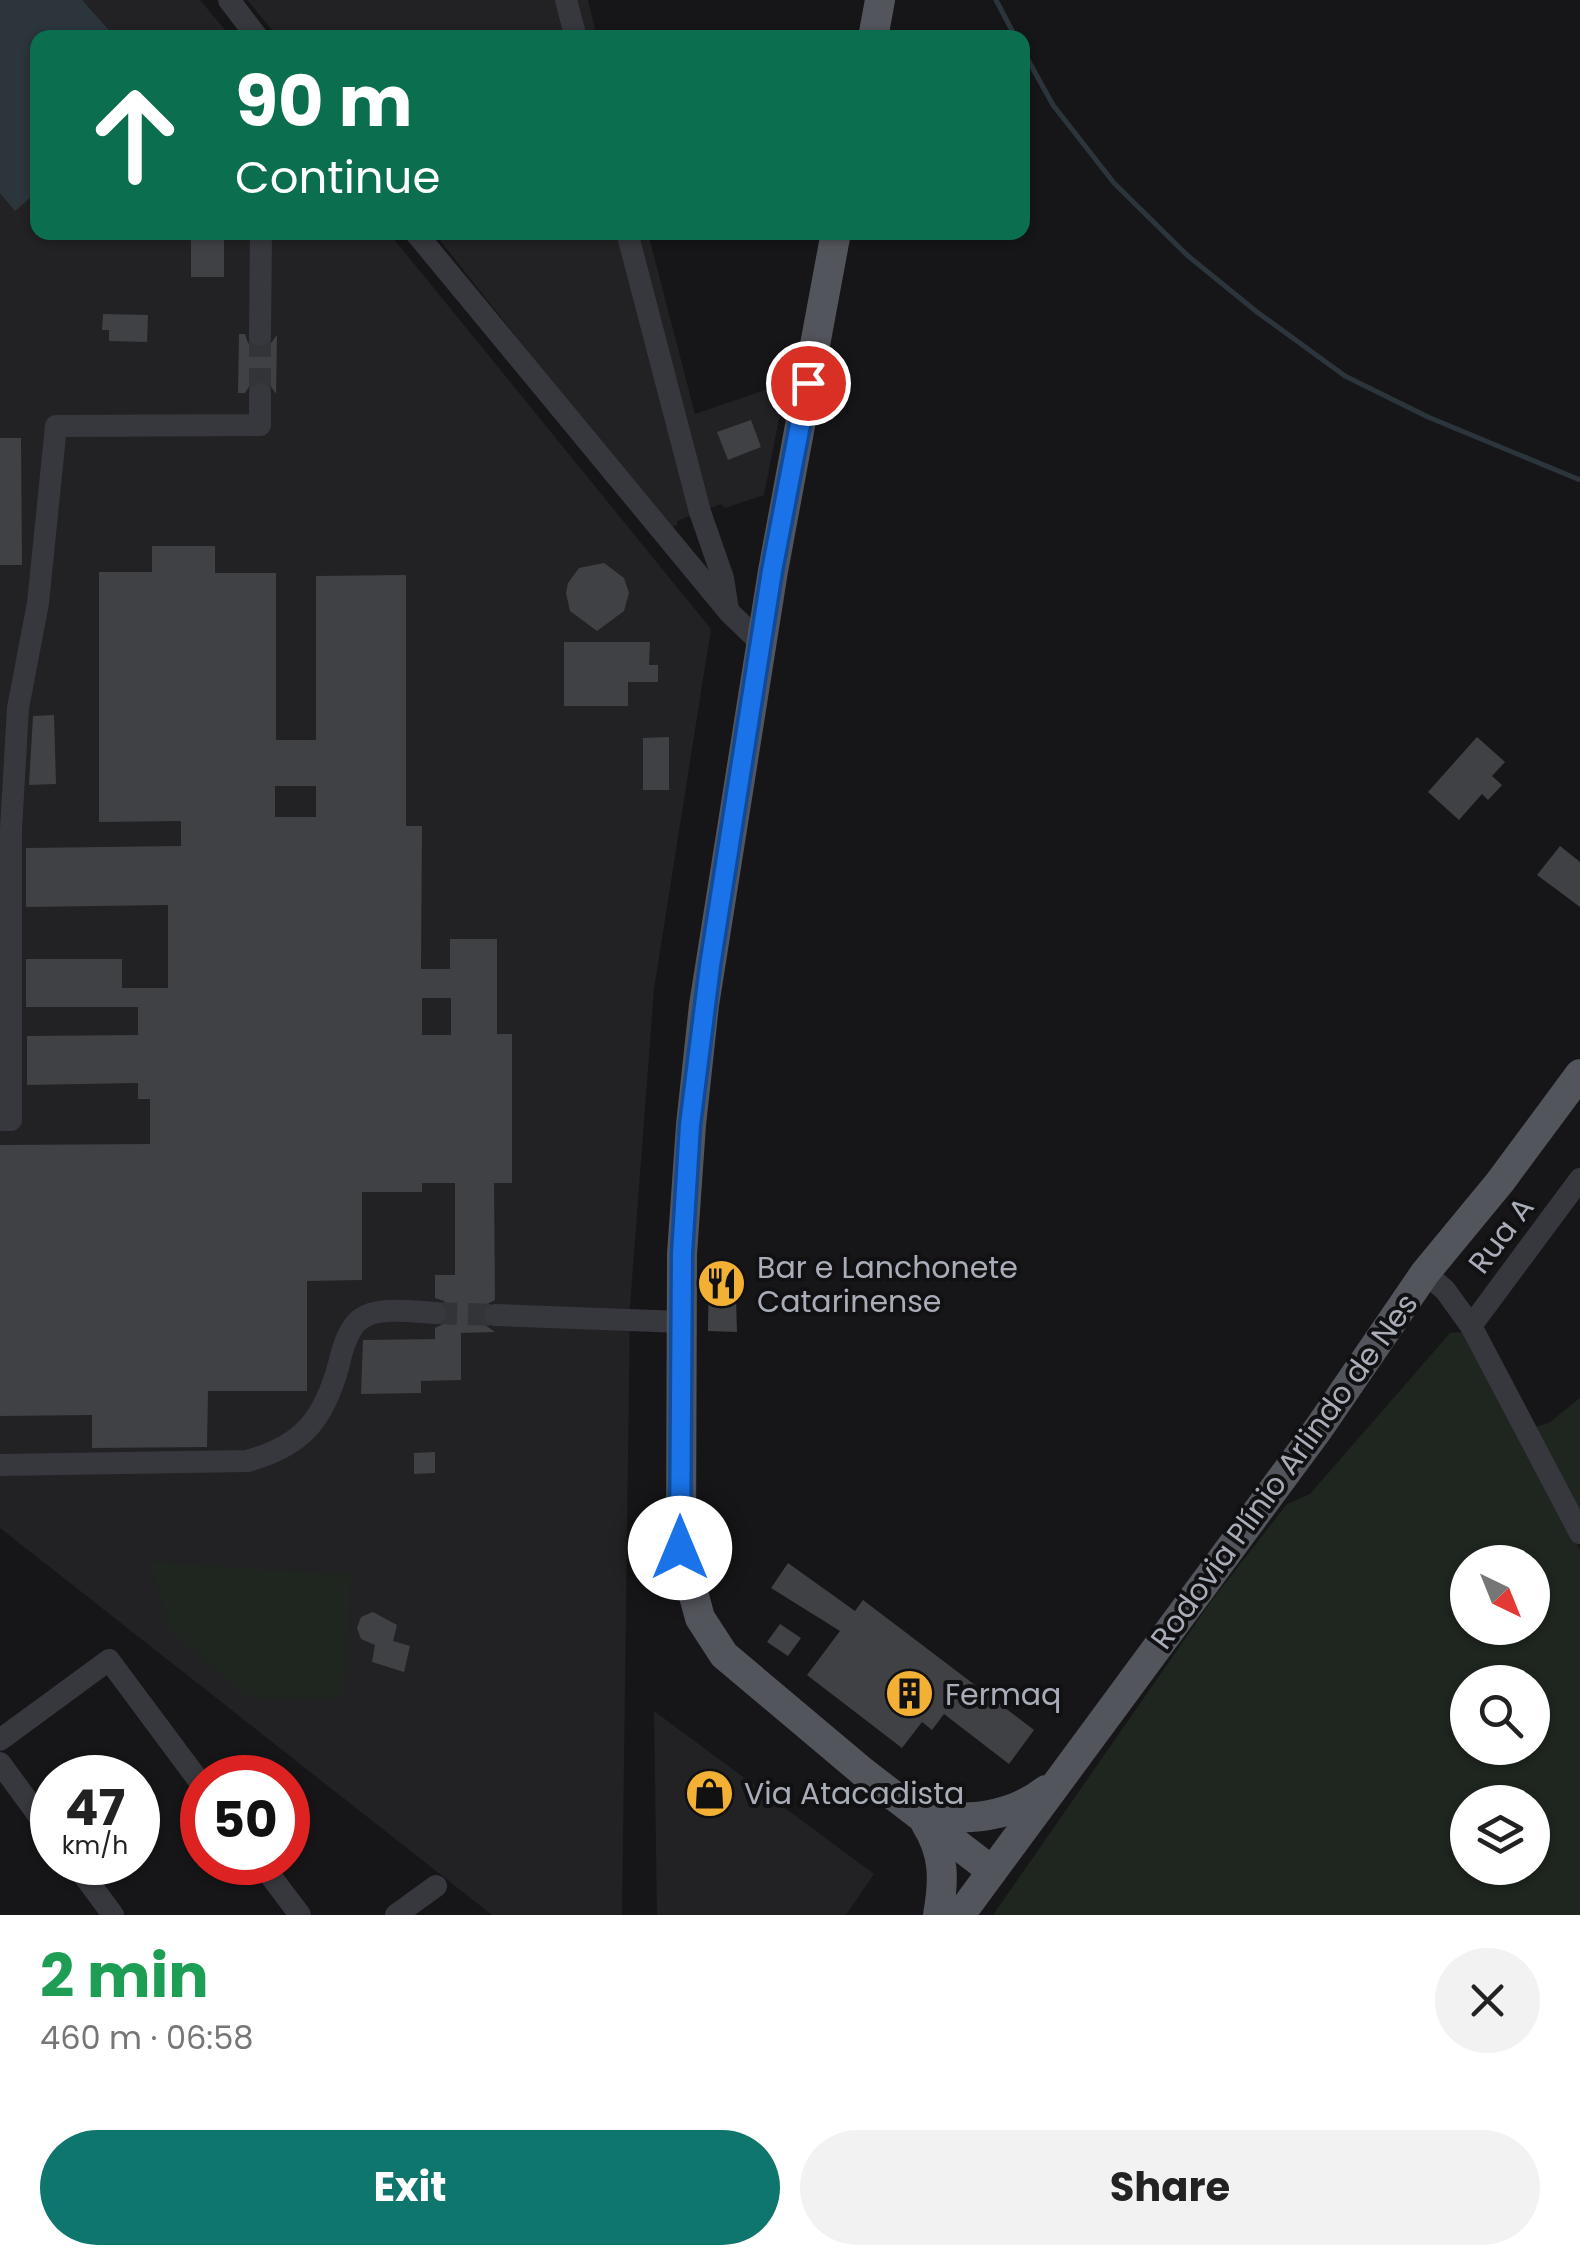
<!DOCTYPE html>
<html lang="en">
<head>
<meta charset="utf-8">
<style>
  body { margin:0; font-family:Poppins,sans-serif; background:#f2f2f2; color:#222; height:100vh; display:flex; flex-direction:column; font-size:38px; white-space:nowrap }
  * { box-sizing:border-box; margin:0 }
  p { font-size:32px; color:#767676 }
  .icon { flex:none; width:55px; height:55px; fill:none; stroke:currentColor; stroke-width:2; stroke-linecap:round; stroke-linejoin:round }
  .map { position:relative; height:1915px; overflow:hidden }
  .side { display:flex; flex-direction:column; background:#fff; flex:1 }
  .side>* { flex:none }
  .hud { position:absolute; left:30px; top:30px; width:1000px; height:210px; border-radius:20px; box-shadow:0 2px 8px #0004; background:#0b6e4f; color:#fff; overflow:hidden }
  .needle { width:65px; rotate:137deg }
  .controls { position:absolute; left:1450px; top:1545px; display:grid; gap:20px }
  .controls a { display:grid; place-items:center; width:100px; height:100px; border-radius:50%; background:#fff; box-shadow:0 2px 8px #0004; font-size:50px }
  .speed { position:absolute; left:30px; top:1755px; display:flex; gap:20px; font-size:50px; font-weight:700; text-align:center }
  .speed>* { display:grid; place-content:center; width:130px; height:130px; border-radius:50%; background:#fff; box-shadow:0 2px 8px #0004; line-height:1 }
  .speed small { font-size:25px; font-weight:400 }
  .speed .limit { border:15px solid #d22; background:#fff; color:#111 }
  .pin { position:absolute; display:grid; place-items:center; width:85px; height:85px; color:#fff; margin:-42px; border:5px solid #fff; border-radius:50%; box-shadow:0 2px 10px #0007 }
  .me { position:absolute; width:110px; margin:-55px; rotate:0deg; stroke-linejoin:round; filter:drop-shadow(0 0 8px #0008) }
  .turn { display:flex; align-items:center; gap:35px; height:210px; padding:0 40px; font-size:45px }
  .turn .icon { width:130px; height:130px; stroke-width:2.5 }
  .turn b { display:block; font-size:70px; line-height:85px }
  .round { display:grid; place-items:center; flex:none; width:105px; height:105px; border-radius:52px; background:#f2f2f2 }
  .overview { display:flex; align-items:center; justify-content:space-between; height:170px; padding:0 40px }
  h1 { font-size:60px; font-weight:700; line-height:75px; color:#1e9e55 }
  .action { display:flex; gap:20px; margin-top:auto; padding:20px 40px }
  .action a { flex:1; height:115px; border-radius:60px; background:#0f766e; color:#fff; font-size:40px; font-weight:700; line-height:115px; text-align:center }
  .action a+a { background:#f2f2f2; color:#222 }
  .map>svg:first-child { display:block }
</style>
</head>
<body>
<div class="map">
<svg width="1580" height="1915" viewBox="0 0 1580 1915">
  <rect width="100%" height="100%" fill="#161618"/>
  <g fill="#222225">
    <polygon points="0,0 200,0 231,37 38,38 38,232 389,233 711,629 654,989 630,1307 622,1915 492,1915 0,1528"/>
    <polygon points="247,0 588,0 597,37 278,37"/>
    <polygon points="434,233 648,233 695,414 786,383 764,495 725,508 721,504 677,521 677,525 669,529"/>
    <polygon points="654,1711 874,1874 846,1915 657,1915"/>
  </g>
  <g fill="#1e261f" fill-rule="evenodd">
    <path d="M 1463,1332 L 1483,1361 L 1580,1549 L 1580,1915 L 993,1915 L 1212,1600 L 1287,1504 L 1310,1494 L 1450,1333 ZM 1468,1562 L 1532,1562 L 1532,1628 L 1468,1628 ZM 1468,1682 L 1532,1682 L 1532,1748 L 1468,1748 ZM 1468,1802 L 1532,1802 L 1532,1868 L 1468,1868 Z"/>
    <polygon points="1580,1398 1580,1533 1527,1429 1549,1423"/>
    <polygon points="150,1562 351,1575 343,1698 249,1698 170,1630"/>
  </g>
  <polygon fill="#2c353c" points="0,0 82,0 115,37 38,38 37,192 15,211 0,193"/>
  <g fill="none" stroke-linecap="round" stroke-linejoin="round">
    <g stroke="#2c353c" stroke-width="5">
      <polyline points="996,0 1016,38"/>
      <polyline points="1022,49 1053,105 1114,183 1187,255 1257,312 1345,376 1428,417 1580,480"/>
    </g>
  </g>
  <g fill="#404145" fill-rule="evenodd">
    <rect x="191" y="232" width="33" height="45"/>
    <polygon points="103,314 148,315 147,342 109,341 109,330 102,330"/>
    <polygon points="239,334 245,334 248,343 259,350 268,347 277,335 276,394 268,382 261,379 252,382 245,393 238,393"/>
    <polygon points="751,420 761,447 728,460 717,432"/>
    <polygon points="0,438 21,438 22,565 0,565"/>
    <path d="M 152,546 L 215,546 L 215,573 L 276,573 L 276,740 L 316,740 L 316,576 L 406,575 L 406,826 L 422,826 L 421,969 L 450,969 L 450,939 L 497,939 L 497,1034 L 512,1034 L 512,1183 L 494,1183 L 495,1300 L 483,1306 L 480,1315 L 482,1323 L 495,1332 L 461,1333 L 461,1380 L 421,1381 L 421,1393 L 361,1394 L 363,1340 L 435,1339 L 435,1328 L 447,1322 L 450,1313 L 444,1301 L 435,1298 L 435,1275 L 455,1275 L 455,1183 L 422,1183 L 422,1192 L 362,1192 L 362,1280 L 307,1281 L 307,1391 L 208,1391 L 207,1447 L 92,1448 L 92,1415 L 0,1416 L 0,1145 L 150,1144 L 150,1099 L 138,1099 L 138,1083 L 27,1085 L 27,1036 L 138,1035 L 138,1007 L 26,1007 L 26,959 L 122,959 L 122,988 L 168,988 L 168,905 L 26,907 L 26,848 L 181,846 L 181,821 L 99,822 L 99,572 L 152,572 ZM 275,786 L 316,786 L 316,817 L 275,817 ZM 422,998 L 451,998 L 451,1035 L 422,1035 Z"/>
    <polygon points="604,563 624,578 629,593 624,611 597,631 570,611 566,593 568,583 579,568"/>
    <polygon points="564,642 650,642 649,665 658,665 658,682 628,682 628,706 564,706"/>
    <polygon points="54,715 56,784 29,785 33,716"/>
    <polygon points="669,737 669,790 643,790 643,738"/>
    <polygon points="1477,737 1505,762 1492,776 1502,785 1488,800 1482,794 1459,820 1428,792"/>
    <polygon points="1560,846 1580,862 1580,907 1537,875"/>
    <polygon points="709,1262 735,1262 737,1332 708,1331"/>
    <polygon points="435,1452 435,1473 414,1474 414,1453"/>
    <polygon points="788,1563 855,1611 863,1600 1034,1730 1009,1764 944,1714 932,1730 922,1722 902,1748 807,1675 840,1631 771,1588"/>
    <polygon points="373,1612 397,1625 393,1641 410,1646 404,1672 372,1662 375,1645 361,1639 357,1628 361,1617"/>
    <polygon points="780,1624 801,1638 788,1656 767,1642"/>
  </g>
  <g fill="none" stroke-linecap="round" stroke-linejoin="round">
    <g stroke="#333438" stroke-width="22" stroke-dasharray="22 11" stroke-linecap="butt">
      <polyline points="260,335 260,394"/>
      <polyline points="435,1313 495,1315"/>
    </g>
    <g stroke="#37383d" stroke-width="22">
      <polyline points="229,0 258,38"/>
      <polyline points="566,0 576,38"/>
      <polyline points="415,232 729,612 761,643"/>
      <polyline points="627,232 700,512 723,578 728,610"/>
      <polyline points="260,335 261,232"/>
      <polyline points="0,1120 11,1120 11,829 18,708 38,603 56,426 260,425 260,394"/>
      <polyline points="1425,1273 1445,1290 1471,1326 1580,1533"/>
      <polyline points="495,1315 682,1322"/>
      <polyline points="1471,1326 1580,1179"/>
      <path d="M 0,1465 L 247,1461 C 303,1446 324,1419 339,1364 C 342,1350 347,1332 358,1321 C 375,1305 414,1312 435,1313"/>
      <polyline points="0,1740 109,1660 202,1785"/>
      <polyline points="0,1763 52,1834"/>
      <polyline points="74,1862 113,1915"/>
      <polyline points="260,1862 300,1915"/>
      <polyline points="396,1915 436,1886"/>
    </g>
    <g stroke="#53555c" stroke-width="30">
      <polyline points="873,38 880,0"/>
      <polyline points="836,232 773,571 704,1005 691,1125 682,1254 681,1548 700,1618 724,1655 863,1772 992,1871"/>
      <path d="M 922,1817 C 967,1819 1008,1820 1046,1790"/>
      <path d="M 926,1824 C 945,1854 944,1881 938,1915"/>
      <polyline points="960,1915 1319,1428 1425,1273 1500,1182 1580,1074"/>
    </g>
  </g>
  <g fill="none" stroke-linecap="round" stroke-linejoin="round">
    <defs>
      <polyline id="route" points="680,1548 682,1254 690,1125 710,966 772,571 808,383"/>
    </defs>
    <use href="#route" stroke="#114b97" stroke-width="25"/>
    <use href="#route" stroke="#1a73e8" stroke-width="18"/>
  </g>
  <defs>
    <symbol id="restaurant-disc" viewBox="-11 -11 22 22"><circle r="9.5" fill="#f2b134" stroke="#111113"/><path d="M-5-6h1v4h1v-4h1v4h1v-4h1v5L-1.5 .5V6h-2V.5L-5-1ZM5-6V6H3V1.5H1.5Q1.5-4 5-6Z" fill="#111"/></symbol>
    <symbol id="building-disc" viewBox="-11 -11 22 22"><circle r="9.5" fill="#f2b134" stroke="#111113"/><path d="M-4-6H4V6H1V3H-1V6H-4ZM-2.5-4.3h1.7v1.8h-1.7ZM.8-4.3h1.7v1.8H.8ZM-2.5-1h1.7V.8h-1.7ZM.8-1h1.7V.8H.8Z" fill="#111"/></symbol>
    <symbol id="shop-disc" viewBox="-11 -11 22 22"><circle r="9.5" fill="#f2b134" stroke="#111113"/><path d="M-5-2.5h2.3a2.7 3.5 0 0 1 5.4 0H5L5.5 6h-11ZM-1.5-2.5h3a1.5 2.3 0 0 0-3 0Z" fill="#111"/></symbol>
  </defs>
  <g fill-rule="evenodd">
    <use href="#restaurant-disc" x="694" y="1256" width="55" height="55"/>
    <use href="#building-disc" x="882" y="1666" width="55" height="55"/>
    <use href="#shop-disc" x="682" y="1766" width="55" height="55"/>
  </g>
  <g text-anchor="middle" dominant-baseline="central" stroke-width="8" stroke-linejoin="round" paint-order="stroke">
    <g font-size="30" fill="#a8adb8" stroke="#111113">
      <text transform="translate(1501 1235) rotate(-53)">Rua A</text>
      <text transform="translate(1284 1471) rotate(-54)">Rodovia Plínio Arlindo de Nes</text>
    </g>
    <g font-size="30" fill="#a8adb8" stroke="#111113" text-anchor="start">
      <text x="757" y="1267">Bar e Lanchonete<tspan x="757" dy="34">Catarinense</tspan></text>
      <text x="945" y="1694">Fermaq</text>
      <text x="744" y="1793">Via Atacadista</text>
    </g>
  </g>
</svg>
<div class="controls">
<a><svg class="needle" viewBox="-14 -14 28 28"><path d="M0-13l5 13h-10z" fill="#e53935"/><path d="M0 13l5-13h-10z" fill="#767676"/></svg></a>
<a><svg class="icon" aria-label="search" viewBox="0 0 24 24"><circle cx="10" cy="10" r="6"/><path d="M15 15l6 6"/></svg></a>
<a><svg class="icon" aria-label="layers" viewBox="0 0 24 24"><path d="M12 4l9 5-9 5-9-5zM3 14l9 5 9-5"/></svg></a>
</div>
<div class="speed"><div>47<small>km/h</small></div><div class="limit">50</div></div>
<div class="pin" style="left:808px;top:383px;background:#d93025"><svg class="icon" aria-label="arrive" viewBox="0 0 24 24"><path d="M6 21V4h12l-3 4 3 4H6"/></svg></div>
<svg class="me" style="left:680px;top:1548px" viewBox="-20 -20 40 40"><circle r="19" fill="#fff"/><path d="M0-13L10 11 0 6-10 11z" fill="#1a73e8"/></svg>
<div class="hud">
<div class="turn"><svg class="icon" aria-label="ahead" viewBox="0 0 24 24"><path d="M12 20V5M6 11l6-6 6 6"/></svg><div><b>90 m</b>Continue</div></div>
</div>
</div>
<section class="side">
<div class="overview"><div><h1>2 min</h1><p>460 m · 06:58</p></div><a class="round"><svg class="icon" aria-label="close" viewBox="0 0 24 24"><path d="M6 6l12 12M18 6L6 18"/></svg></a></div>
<div class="action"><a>Exit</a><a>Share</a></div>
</section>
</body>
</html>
